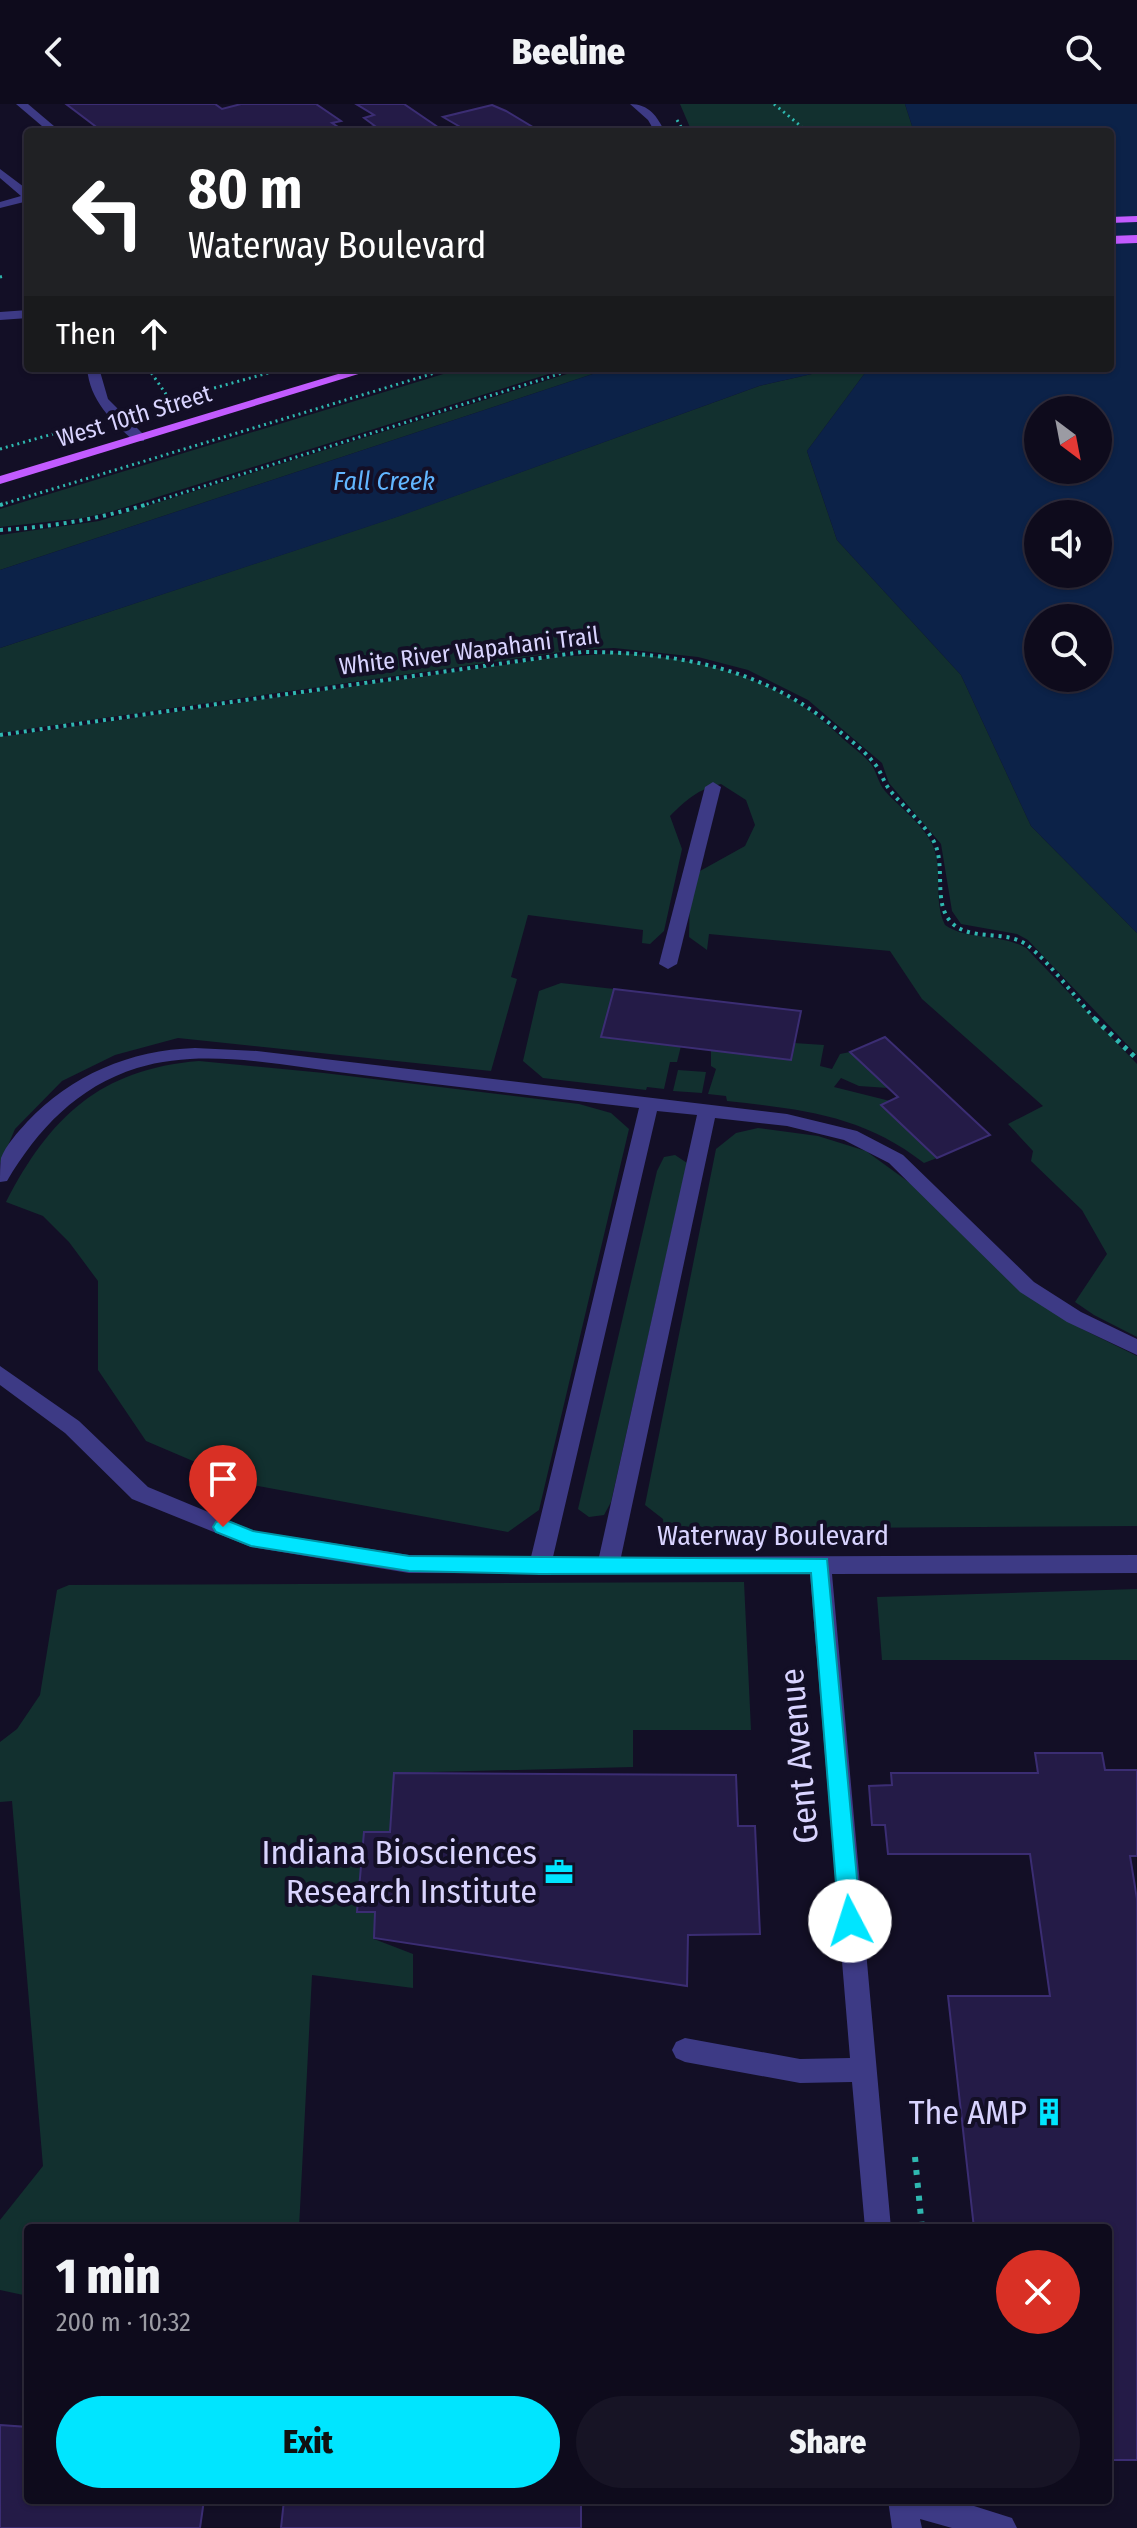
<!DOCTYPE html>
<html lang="en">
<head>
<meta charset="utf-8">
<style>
  body { margin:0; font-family:"Fira Sans Condensed",sans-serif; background:#171425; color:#f1f3f6; height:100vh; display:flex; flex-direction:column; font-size:30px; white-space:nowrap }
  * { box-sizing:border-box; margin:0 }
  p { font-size:26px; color:#9b9ba3 }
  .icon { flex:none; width:44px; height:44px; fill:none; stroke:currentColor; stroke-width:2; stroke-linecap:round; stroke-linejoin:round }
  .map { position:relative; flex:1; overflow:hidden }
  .drawer { position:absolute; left:24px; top:2120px; width:1088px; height:280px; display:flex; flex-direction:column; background:#0e0b1c; border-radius:8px; box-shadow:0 2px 6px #0004,0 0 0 2px #2e2b3b }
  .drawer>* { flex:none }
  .top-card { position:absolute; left:24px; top:24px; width:1090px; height:244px; border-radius:8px; box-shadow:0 2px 6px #0004,0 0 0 2px #2e2b3b; background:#202124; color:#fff; overflow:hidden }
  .needle { width:52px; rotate:148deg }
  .controls { position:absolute; left:1024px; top:292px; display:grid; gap:16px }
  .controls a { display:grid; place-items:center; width:88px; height:88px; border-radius:50%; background:#0e0b1c; box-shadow:0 2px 6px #0004,0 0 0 2px #2e2b3b; font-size:40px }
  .pin { position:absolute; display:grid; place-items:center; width:68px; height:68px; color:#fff; margin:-82px -34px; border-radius:50% 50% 50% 0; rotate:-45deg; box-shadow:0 0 8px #0007 }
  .pin .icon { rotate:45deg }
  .me { position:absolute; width:88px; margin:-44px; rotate:355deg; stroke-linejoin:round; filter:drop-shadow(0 0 6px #0008) }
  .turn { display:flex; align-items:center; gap:28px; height:168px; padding:0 32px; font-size:36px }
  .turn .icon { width:104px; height:104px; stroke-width:2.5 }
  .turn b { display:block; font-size:56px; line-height:68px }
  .then { display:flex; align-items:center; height:76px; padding:0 32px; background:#0003; gap:16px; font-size:30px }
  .round { display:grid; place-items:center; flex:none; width:84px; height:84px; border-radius:42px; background:#171425 }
  .headline { display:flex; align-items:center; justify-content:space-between; height:136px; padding:0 32px }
  h1 { font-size:48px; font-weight:800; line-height:60px }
  .action { display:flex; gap:16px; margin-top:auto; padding:16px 32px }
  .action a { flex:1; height:92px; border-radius:48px; background:#00e5ff; color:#111; font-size:32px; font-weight:800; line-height:92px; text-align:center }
  .action a+a { background:#171425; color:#f1f3f6 }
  header { display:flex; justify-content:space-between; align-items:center; height:104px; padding:0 32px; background:#0e0b1c; font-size:36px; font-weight:800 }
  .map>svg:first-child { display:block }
</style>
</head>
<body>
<header><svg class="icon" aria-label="back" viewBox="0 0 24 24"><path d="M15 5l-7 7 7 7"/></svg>Beeline<svg class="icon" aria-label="search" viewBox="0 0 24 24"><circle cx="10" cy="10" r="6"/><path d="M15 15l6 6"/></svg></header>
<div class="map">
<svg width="1137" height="2424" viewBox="0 0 1137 2424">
  <rect width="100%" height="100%" fill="#130f26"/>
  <g fill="#12302f">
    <polygon points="680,0 905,0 914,28 692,28"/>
    <polygon points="463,264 568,264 113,407 83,414 0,423 0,405"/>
    <polygon points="586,264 611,264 0,466 0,431 99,417"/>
    <polygon points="838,264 876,264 865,269 807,347 837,436 961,571 1031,722 1137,829 1137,951 1028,836 1017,830 961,820 952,807 941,740 889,679 882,659 808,596 748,566 698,553 614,544 575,546 0,629 0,544 399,412 759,282"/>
    <path d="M 620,549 C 703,554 778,574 839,631 C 849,641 862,649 871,660 C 877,668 878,679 885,687 C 900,704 924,721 933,742 C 943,766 933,796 945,821 C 968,837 1000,829 1026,844 L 1137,960 L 1137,1233 L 1094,1211 L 1075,1198 L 1107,1150 L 1082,1106 L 1031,1057 L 1033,1047 L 1008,1020 L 1043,1002 L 922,895 L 890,847 L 709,830 L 707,846 L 689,833 L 690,785 L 700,767 L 745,742 L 755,721 L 746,696 L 721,680 C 698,685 686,696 670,712 L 682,745 L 664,827 L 650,840 L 642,839 L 643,826 L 528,811 L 511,873 L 517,875 L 491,967 L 178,934 L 115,951 L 62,977 L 15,1025 L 0,1060 L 0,633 L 558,553 Z"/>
    <polygon points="561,879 614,885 601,933 681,942 677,958 670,958 664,985 647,983 646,986 543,974 523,957 539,887"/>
    <path d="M 794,939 L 824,941 L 820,962 L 832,965 L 840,950 L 850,948 L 888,984 L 859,982 L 841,974 L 834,983 L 890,997 L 881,1001 L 937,1054 L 924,1059 C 863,1011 801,1005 727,997 L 726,992 L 708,990 L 716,965 L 711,962 L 711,946 L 791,956 Z"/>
    <path d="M 199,957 L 324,969 L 579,1000 L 611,1009 L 629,1025 L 539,1406 L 508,1428 L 247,1380 L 146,1337 L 98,1266 L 98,1177 L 69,1138 L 43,1112 L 6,1098 C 50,1013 100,965 199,957 Z"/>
    <polygon points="678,966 706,968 702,989 673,987"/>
    <polygon points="758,1024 818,1032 866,1047 910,1079 1082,1225 1137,1252 1137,1422 664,1425 663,1415 645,1401 716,1045 736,1029"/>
    <polygon points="675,1051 687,1059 611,1398 604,1411 589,1413 578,1405 657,1067 664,1053"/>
    <polygon points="744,1478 751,1626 633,1626 633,1663 394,1669 390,1728 364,1728 357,1807 375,1808 374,1835 413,1850 413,1884 312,1871 299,2124 28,2124 28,2192 0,2186 0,2116 43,2062 12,1697 0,1698 0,1638 17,1625 40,1591 57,1486 69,1481"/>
    <polygon points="1137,1485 1137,1556 882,1556 877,1493"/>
  </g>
  <g fill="#0c2248" fill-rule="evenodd">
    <path d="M 905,0 L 1137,0 L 1137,829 L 1031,722 L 961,571 L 837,436 L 807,347 L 865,269 L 876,264 L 1110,264 L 1110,28 L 914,28 ZM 1038,306 L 1098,306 L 1098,366 L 1038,366 ZM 1038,410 L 1098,410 L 1098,470 L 1038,470 ZM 1038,514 L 1098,514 L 1098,574 L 1038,574 Z"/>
    <polygon points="611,264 838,264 759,282 400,412 0,544 0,466"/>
  </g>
  <g fill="#241b47" stroke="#3b2d73" stroke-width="2">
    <polygon points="66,0 215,0 222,5 241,0 316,0 341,17 332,19 346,28 103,28"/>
    <polygon points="356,0 404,0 445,28 372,28 367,24 375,22 364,14 374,11"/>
    <polygon points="492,1 506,7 541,28 469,28 443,13"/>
    <polygon points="614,885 801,907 791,956 601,933"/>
    <polygon points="885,933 990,1031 937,1054 881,1001 898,993 850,948"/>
    <polygon points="1035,1649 1102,1649 1105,1666 1137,1666 1137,1752 1130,1752 1137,1795 1137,2356 1108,2356 1108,2124 974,2124 948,1892 1050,1892 1030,1750 888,1750 885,1721 872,1721 869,1682 892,1681 891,1669 1038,1669"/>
    <polygon points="394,1669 736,1671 738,1722 755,1722 760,1830 688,1831 687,1882 374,1834 375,1808 357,1808 364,1728 390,1728"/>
    <polygon points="0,2321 28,2323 28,2396 204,2396 200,2424 0,2424"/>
    <polygon points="284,2396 581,2396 581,2424 281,2424"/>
  </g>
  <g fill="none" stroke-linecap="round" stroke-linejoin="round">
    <g stroke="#2fb8b0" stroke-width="3" stroke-dasharray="2 4" stroke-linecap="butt">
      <polyline points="774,0 808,28"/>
      <polyline points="677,16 684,28"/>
      <polyline points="0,173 4,172"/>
      <polyline points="148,264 170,296"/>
      <polyline points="139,305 286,264"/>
      <polyline points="0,345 95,318"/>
      <polyline points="0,401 451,264"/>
      <polyline points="141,402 578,264"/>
    </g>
    <g stroke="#2fb8b0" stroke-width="4" stroke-dasharray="3 5" stroke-linecap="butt">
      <polyline points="0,401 3,400"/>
      <path d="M 0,426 C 51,423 99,415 148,400"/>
      <path d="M 0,631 L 582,548 C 674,548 760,563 833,622 C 847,634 863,645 874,659 C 881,667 883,677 889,685 C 903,703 922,717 933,736 C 947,760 932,798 951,818 C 970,838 1005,825 1027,841 C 1048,856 1077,896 1097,917"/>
    </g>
    <polyline stroke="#2fb8b0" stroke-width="5" stroke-dasharray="4 6" stroke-linecap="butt" points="1095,915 1137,955"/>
    <polyline stroke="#2fb8b0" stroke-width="6" stroke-dasharray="5 8" stroke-linecap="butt" points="915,2053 922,2124"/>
    <g fill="#3d3a85" fill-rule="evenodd">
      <polygon points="16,0 28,0 61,28 49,28"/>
      <path d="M 630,0 C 649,0 657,12 665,28 L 655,28 L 648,16 Z"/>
      <polygon points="0,65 28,86 28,97 0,104 0,98 21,92 0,74"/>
      <polygon points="28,206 28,214 0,216 0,208"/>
      <path d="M 87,264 L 99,264 L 108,295 L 144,331 L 144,337 L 134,337 C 111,316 90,297 87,264 Z"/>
      <polygon points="713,678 721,683 677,860 668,865 659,860 705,683"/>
      <path d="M 195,944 L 257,947 L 787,1010 L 857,1027 L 903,1051 L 1034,1178 L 1081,1208 L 1137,1235 L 1137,1251 L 1067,1218 L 1020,1188 L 889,1059 L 844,1036 L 787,1022 L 715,1014 L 621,1453 L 1137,1451 L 1137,1469 L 832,1470 L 891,2124 L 865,2124 L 852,1978 L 800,1979 L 685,1958 L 676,1954 L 672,1946 L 676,1938 L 685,1934 L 800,1955 L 850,1954 L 810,1470 L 409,1469 L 251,1443 L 132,1395 L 65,1329 L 0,1281 L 0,1262 L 79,1317 L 148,1383 L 254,1427 L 409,1451 L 531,1453 L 639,1004 C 544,993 449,982 354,970 C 285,962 205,943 137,964 C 77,983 38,1025 7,1077 L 0,1078 C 0,1071 0,1061 1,1054 C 6,1041 18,1028 27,1018 C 71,971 130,946 195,944 ZM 657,1007 L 697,1011 L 599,1453 L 553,1453 Z"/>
      <polygon points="888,2396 955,2396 1012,2414 1017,2424 952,2424 920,2415 922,2424 892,2424"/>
    </g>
    <g fill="#c25bff" fill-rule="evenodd">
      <polygon points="1137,112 1137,118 1110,119 1110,113"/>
      <polygon points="1137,131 1137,139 1110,140 1110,132"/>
      <polygon points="358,264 378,264 0,380 0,372"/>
    </g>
  </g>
  <polygon fill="#00e5ff" stroke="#0095a6" stroke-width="2" points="223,1415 253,1427 409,1452 827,1455 861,1817 858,1824 850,1827 842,1824 839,1817 811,1469 540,1470 409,1467 251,1442 216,1428 213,1423 216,1418"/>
  <defs>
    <symbol id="office-bare" viewBox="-9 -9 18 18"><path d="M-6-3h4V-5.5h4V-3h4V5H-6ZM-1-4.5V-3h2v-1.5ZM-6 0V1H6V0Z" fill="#00e5ff" stroke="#130f26" stroke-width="2.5" paint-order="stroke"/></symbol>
    <symbol id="building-bare" viewBox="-9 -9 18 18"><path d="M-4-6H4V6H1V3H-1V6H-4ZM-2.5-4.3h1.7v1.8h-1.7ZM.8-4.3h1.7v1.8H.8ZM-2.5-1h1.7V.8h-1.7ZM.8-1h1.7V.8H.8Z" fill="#00e5ff" stroke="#130f26" stroke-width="2.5" paint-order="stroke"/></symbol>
  </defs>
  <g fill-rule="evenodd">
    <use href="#office-bare" x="539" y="1748" width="40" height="40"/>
    <use href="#building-bare" x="1029" y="1988" width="40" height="40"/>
  </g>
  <g text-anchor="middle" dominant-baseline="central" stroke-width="8" stroke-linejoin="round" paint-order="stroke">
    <g font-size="24" fill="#d9d4ff" stroke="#130f26">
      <text transform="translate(134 312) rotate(-17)">West 10th Street</text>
      <text transform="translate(469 547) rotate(-7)">White River Wapahani Trail</text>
    </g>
    <g font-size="26" font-style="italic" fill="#62b6ff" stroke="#130f26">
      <text x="384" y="377">Fall Creek</text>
    </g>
    <g font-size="28" fill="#d9d4ff" stroke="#130f26">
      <text x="773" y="1431">Waterway Boulevard</text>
    </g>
    <g font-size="34" fill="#d9d4ff" stroke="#130f26">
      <text transform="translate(799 1652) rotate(-95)">Gent Avenue</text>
    </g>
    <g font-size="34" fill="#d9d4ff" stroke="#130f26" text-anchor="end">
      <text x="537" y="1748">Indiana Biosciences<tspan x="537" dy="39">Research Institute</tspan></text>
      <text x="1027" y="2008">The AMP</text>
    </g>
  </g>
</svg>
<div class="controls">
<a><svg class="needle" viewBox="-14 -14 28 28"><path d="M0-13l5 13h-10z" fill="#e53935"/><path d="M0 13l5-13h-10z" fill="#9b9ba3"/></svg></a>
<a><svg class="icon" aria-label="sound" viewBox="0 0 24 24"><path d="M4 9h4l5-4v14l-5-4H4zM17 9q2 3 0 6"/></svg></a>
<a><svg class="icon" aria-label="search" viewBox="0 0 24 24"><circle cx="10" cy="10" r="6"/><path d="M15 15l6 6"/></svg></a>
</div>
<div class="pin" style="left:223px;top:1423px;background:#d93025"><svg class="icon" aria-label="arrive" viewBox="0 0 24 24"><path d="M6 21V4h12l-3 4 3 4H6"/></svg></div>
<svg class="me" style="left:850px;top:1817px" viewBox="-20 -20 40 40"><circle r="19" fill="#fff"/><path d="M0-13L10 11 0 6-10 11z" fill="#00e5ff"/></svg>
<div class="top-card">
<div class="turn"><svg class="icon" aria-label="left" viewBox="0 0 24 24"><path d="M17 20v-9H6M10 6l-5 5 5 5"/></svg><div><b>80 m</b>Waterway Boulevard</div></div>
<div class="then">Then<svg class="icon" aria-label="ahead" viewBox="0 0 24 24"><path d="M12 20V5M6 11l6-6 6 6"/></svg></div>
</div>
<section class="drawer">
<div class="headline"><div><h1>1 min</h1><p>200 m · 10:32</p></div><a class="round" style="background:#d93025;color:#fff"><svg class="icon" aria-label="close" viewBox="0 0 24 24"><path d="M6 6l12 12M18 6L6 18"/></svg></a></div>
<div class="action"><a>Exit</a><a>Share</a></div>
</section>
</div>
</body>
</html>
